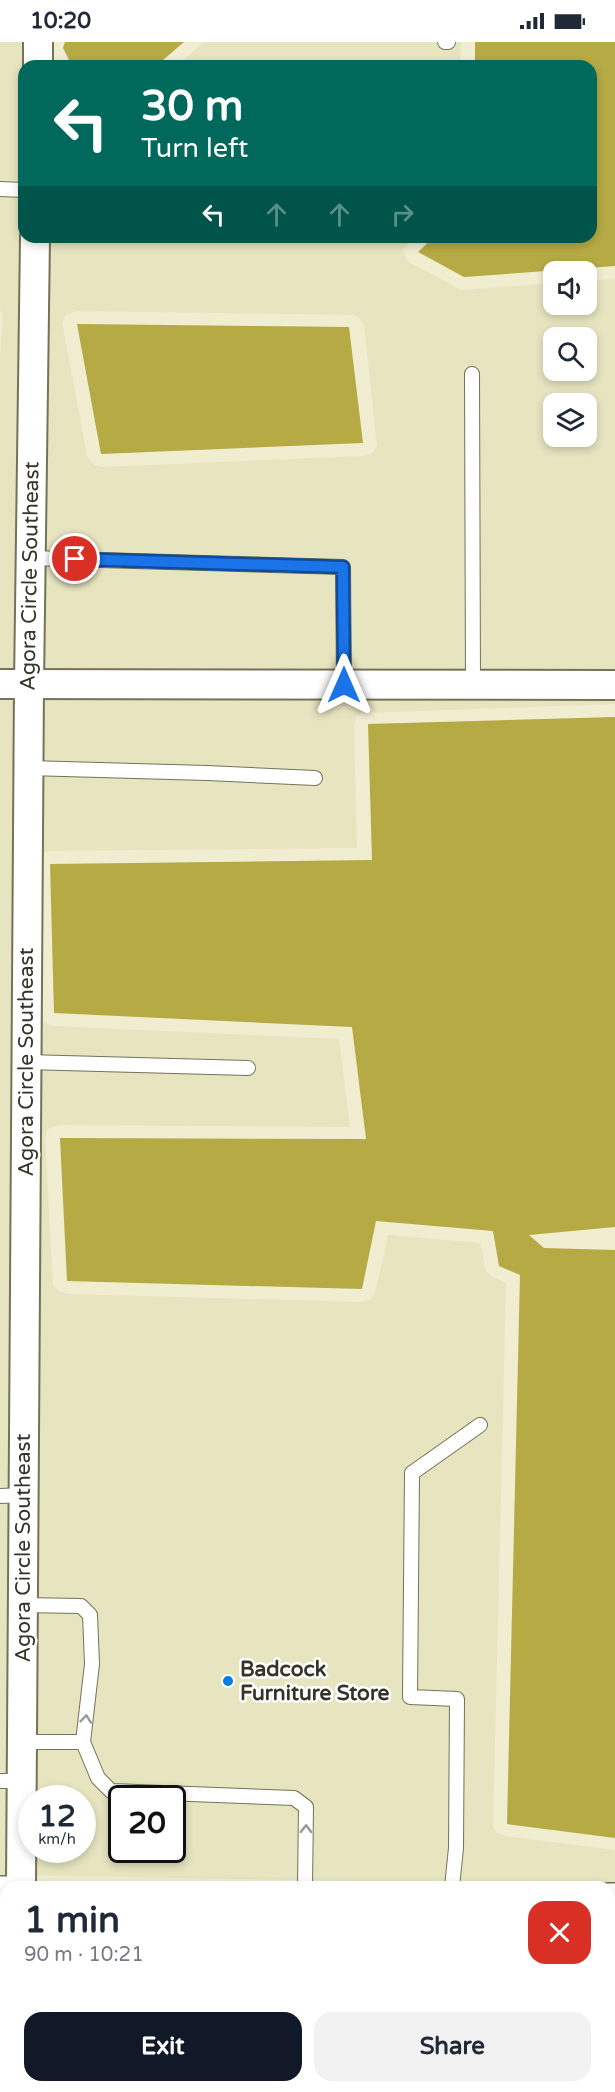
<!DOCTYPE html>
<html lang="en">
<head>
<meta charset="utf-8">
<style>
  body { margin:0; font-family:"Varela Round",sans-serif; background:#f2f2f3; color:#1f2937; height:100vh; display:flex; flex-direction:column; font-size:22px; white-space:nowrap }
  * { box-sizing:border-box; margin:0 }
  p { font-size:20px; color:#747a83 }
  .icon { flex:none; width:33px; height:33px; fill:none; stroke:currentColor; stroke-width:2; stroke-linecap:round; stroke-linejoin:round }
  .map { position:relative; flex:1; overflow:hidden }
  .side { position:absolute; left:0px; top:1839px; width:615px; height:212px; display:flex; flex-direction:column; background:#fff; border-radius:18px 18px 0 0; box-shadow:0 3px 9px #0003 }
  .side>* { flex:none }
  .guide { position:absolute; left:18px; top:18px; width:579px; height:183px; border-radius:18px; box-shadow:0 3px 9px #0003; background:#00695c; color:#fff; overflow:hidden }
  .buttons { position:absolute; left:543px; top:219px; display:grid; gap:12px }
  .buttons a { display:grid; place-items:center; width:54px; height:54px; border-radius:12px; background:#fff; box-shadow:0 3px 9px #0003; font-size:30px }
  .speed { position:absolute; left:18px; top:1743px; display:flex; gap:12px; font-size:30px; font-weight:700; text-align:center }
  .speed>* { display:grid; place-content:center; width:78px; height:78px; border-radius:50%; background:#fff; box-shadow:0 3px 9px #0003; line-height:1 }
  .speed small { font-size:15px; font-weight:400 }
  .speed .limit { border:3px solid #111; border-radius:9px; background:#fff; color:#111 }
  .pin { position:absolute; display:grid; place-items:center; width:51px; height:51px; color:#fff; margin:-26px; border:3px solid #fff; border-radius:50%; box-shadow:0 2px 6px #0007 }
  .me { position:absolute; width:66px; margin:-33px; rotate:0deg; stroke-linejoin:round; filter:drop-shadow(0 0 4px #0008) }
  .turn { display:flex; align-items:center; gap:21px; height:126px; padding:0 24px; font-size:27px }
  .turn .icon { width:78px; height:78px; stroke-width:2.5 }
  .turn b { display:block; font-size:42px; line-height:51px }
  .lanes { display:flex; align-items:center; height:57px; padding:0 24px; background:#0003; justify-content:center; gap:30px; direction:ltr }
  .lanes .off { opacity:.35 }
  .round { display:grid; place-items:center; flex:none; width:63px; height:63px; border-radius:18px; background:#f2f2f3 }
  .headline { display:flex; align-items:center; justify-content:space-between; height:102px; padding:0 24px }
  h1 { font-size:36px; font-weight:700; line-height:45px }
  .button { display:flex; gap:12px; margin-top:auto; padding:12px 24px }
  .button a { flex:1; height:69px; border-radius:18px; background:#111827; color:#fff; font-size:24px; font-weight:700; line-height:69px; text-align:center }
  .button a+a { background:#f2f2f3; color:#1f2937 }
  .status { display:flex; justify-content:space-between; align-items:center; height:42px; padding:0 30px; background:#fff; direction:ltr }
  .status svg { height:16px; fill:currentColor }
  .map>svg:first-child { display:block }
</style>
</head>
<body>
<div class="status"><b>10:20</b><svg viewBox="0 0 49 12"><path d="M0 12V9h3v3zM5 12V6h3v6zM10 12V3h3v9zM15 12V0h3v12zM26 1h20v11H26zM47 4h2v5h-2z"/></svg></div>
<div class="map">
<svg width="615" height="2050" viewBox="0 0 615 2050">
  <rect width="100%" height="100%" fill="#f0edd1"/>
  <g fill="#e7e4c0" fill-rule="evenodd">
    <path d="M 0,0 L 50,0 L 48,8 L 57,24 L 24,24 L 24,195 L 414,195 L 403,208 L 407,219 L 461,248 L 553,241 L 554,262 L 586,262 L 587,239 L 615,237 L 615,662 L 362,671 L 356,675 L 354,683 L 357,806 L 49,809 L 41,812 L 39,972 L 42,979 L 53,984 L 339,997 L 350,1085 L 60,1083 L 51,1085 L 47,1088 L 45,1096 L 53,1243 L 59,1249 L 67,1252 L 362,1260 L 370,1258 L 375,1252 L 388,1193 L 480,1201 L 486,1229 L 493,1235 L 506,1241 L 493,1785 L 497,1791 L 505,1794 L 615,1808 L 615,1843 L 0,1833 L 0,312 L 3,275 L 0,267 ZM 77,269 L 354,273 L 360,277 L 364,283 L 377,404 L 372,411 L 363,414 L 102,425 L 94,423 L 87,414 L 62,280 L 66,273 ZM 554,296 L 586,296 L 586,328 L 554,328 ZM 554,362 L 586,362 L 586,394 L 554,394 ZM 32,1756 L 82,1756 L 82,1808 L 32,1808 ZM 122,1756 L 172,1756 L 172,1808 L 122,1808 Z"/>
    <polygon points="204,0 461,0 460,24 177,24"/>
    <polygon points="6,1865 6,2044 191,2045 187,2050 0,2050 0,1866"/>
    <polygon points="609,1874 615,1874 615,2050 334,2050 326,2045 609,2044"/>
  </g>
  <g fill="#b5aa44">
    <polygon points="65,0 184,0 156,24 72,24 63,6"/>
    <polygon points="475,0 615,0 615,224 464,235 418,210 434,195 591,195 591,24 475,24"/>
    <polygon points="77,282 349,285 363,401 101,412"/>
    <polygon points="615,675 615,1185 529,1193 544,1206 615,1208 615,1796 507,1782 520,1233 499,1224 493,1189 376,1179 362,1247 67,1239 60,1096 366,1097 352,985 54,971 50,822 372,818 368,682"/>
    <polygon points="211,2045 269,2045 273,2050 205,2050"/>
  </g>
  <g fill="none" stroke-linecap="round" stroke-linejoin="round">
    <g stroke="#a0952b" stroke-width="30">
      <polyline points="0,1967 6,1967"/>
      <polyline points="609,1971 615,1972"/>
    </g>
    <defs>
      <g id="service">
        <polyline points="445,0 448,0"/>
        <polyline points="0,147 24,148"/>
        <polyline points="472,332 473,643"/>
        <polyline points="30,516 343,525 344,643"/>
        <polyline points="28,726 207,731 315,736"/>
        <polyline points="26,1020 248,1026"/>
        <polyline points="0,1454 24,1453"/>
        <polyline points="23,1563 81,1564 90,1573 92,1622 83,1700 98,1736 111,1749 294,1756 306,1765 305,1845"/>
        <polyline points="22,1700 83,1700"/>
        <polyline points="0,1739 22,1739"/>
        <polyline points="452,1845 456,1806 457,1657 410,1655 412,1431 480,1383"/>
        <polyline points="440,2050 440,2044"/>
      </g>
      <g id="minor">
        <polyline points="38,24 38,0"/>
        <polyline points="0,642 615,643"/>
        <polyline points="21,1845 29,642 35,195"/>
      </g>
      <g id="secondary">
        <polyline points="0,1851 6,1851"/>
        <polyline points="609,1858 615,1858"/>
      </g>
    </defs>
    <use href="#service" stroke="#747259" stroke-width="16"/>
    <use href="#minor" stroke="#747259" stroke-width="32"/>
    <use href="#secondary" stroke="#747259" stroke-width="36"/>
    <use href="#service" stroke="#fff" stroke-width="14"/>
    <use href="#minor" stroke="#fff" stroke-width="28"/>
    <use href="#secondary" stroke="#fff" stroke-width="33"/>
  </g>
  <defs><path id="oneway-chevron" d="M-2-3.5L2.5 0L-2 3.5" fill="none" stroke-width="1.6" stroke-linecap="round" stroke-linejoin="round" transform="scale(1.5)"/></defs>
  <g stroke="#9a9a94">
    <use href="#oneway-chevron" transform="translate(86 1677) rotate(-84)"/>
    <use href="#oneway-chevron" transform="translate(306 1787) rotate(-89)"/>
  </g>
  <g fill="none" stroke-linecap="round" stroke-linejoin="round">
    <defs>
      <polyline id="route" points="75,517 343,525 344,643"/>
    </defs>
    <use href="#route" stroke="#114b97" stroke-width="15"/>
    <use href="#route" stroke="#1a73e8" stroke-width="10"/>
  </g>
  <circle fill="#057ce3" stroke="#fff" stroke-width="2" cx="228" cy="1639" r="6"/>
  <g text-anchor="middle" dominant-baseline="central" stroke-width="5" stroke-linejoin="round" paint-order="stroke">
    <g font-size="21" fill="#353429" stroke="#fff">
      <text transform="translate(30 534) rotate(-89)">Agora Circle Southeast</text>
      <text transform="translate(26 1020) rotate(-90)">Agora Circle Southeast</text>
      <text transform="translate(23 1506) rotate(-90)">Agora Circle Southeast</text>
    </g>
    <g font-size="21" font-weight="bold" fill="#353429" stroke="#fff" text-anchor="start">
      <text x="240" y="1627">Badcock<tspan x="240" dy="24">Furniture Store</tspan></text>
    </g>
  </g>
</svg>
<div class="buttons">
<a><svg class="icon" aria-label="sound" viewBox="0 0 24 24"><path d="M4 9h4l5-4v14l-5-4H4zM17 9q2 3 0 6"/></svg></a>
<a><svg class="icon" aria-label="search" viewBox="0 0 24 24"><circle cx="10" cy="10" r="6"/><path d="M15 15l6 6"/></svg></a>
<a><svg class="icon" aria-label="layers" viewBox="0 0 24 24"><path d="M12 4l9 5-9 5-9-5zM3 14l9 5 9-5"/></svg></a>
</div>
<div class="speed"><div>12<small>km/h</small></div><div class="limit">20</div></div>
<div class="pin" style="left:75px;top:517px;background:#d93025"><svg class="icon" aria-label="arrive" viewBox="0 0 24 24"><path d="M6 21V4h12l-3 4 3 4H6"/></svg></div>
<svg class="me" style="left:344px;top:643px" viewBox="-20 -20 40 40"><path d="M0-17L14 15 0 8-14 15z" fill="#1a73e8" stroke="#fff" stroke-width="4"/></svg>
<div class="guide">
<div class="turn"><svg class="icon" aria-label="left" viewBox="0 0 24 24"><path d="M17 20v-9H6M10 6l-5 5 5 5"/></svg><div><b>30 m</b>Turn left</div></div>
<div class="lanes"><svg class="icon" aria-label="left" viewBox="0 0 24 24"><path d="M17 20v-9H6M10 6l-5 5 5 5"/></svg><svg class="icon off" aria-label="ahead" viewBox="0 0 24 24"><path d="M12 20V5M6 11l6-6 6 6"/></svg><svg class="icon off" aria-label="ahead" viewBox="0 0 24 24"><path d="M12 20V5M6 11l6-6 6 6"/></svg><svg class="icon off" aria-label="right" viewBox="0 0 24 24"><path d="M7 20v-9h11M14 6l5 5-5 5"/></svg></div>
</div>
<section class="side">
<div class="headline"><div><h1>1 min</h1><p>90 m · 10:21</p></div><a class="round" style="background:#d93025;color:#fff"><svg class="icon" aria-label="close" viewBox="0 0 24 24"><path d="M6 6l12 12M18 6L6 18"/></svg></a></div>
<div class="button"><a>Exit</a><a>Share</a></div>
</section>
</div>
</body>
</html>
